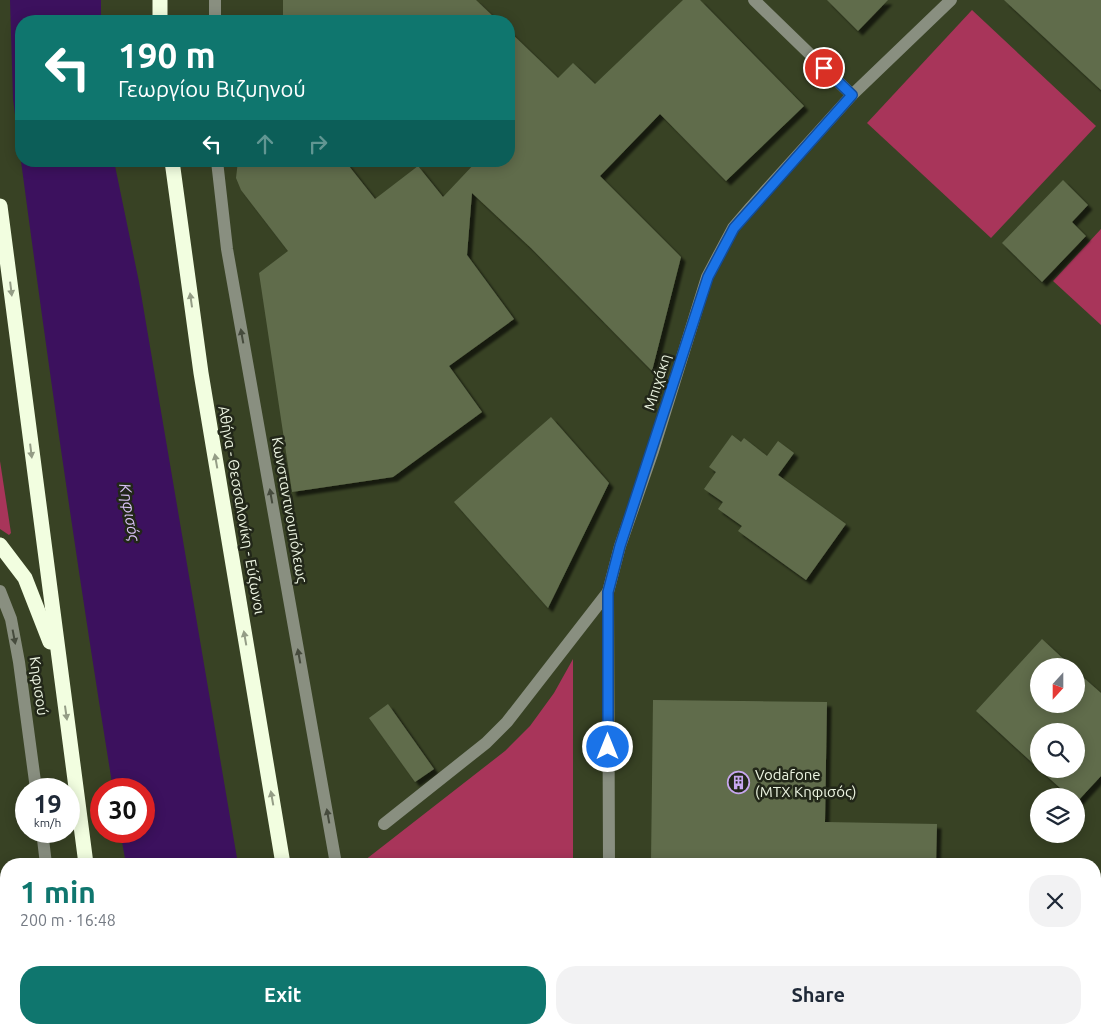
<!DOCTYPE html>
<html lang="en">
<head>
<meta charset="utf-8">
<style>
  body { margin:0; font-family:Ubuntu,sans-serif; background:#f2f2f3; color:#1f2937; height:100vh; display:flex; flex-direction:column; font-size:19px; white-space:nowrap }
  * { box-sizing:border-box; margin:0 }
  p { font-size:16px; color:#747a83 }
  .icon { flex:none; width:28px; height:28px; fill:none; stroke:currentColor; stroke-width:2; stroke-linecap:round; stroke-linejoin:round }
  .map { position:relative; flex:1; overflow:hidden }
  .sheet { position:absolute; left:0px; top:858px; width:1101px; height:176px; display:flex; flex-direction:column; background:#fff; border-radius:20px 20px 0 0; box-shadow:0 2px 12px #0003 }
  .sheet>* { flex:none }
  .guide { position:absolute; left:15px; top:15px; width:500px; height:152px; border-radius:20px; box-shadow:0 2px 12px #0003; background:#0f766e; color:#fff; overflow:hidden }
  .needle { width:32px; rotate:201deg }
  .tools { position:absolute; left:1030px; top:658px; display:grid; gap:10px }
  .tools a { display:grid; place-items:center; width:55px; height:55px; border-radius:50%; background:#fff; box-shadow:0 2px 12px #0003; font-size:25px }
  .speed { position:absolute; left:15px; top:778px; display:flex; gap:10px; font-size:25px; font-weight:700; text-align:center }
  .speed>* { display:grid; place-content:center; width:65px; height:65px; border-radius:50%; background:#fff; box-shadow:0 2px 12px #0003; line-height:1 }
  .speed small { font-size:12px; font-weight:400 }
  .speed .limit { border:8px solid #d22; background:#fff; color:#111 }
  .pin { position:absolute; display:grid; place-items:center; width:42px; height:42px; color:#fff; margin:-21px; border:2px solid #fff; border-radius:50%; box-shadow:0 1px 5px #0007 }
  .me { position:absolute; width:55px; margin:-28px; rotate:0deg; stroke-linejoin:round; filter:drop-shadow(0 0 4px #0008) }
  .turn { display:flex; align-items:center; gap:18px; height:105px; padding:0 20px; font-size:22px }
  .turn .icon { width:65px; height:65px; stroke-width:2.5 }
  .turn b { display:block; font-size:35px; line-height:42px }
  .lanes { display:flex; align-items:center; height:48px; padding:0 20px; background:#0003; justify-content:center; gap:25px; direction:ltr }
  .lanes .off { opacity:.35 }
  .round { display:grid; place-items:center; flex:none; width:52px; height:52px; border-radius:20px; background:#f2f2f3 }
  .summary { display:flex; align-items:center; justify-content:space-between; height:85px; padding:0 20px }
  h1 { font-size:30px; font-weight:600; line-height:38px; color:#0f766e }
  .button { display:flex; gap:10px; margin-top:auto; padding:10px 20px }
  .button a { flex:1; height:58px; border-radius:20px; background:#0f766e; color:#fff; font-size:20px; font-weight:600; line-height:58px; text-align:center }
  .button a+a { background:#f2f2f3; color:#1f2937 }
  .map>svg:first-child { display:block }
</style>
</head>
<body>
<div class="map">
<svg width="1101" height="1033" viewBox="0 0 1101 1033">
  <defs>
    <filter id="shadow"><feDropShadow dx="4.5" dy="4.5" stdDeviation="1" flood-color="#0009"/></filter>
  </defs>
  <rect width="100%" height="100%" fill="#384224"/>
  <g fill="#a8355a">
    <polygon points="972,10 1096,126 991,238 867,123"/>
    <polygon points="1101,229 1101,325 1053,281"/>
    <polygon points="0,461 11,533 9,535 0,529"/>
    <polygon points="573,659 573,864 360,864 505,751 530,726 554,693"/>
    <polygon points="0,970 6,971 6,1028 57,1028 58,1033 0,1033"/>
  </g>
  <g fill="#3c115e">
    <polygon points="10,0 101,0 101,21 21,21 21,161 13,99"/>
    <path d="M 21,161 L 114,161 L 139,282 L 238,864 L 126,864 L 120,831 L 144,831 L 144,789 L 113,789 C 79,580 49,371 21,161 Z"/>
  </g>
  <g fill="none" stroke-linecap="round" stroke-linejoin="round">
    <polyline stroke="#3c115e" stroke-width="8" points="255,1028 255,1033"/>
    <polyline stroke="#3c115e" stroke-width="46" points="217,1028 217,1033"/>
  </g>
  <g fill="#606c4c" filter="url(#shadow)">
    <polygon points="283,0 476,0 498,21 283,21"/>
    <polygon points="683,0 700,0 804,106 726,181 660,114 600,176 681,257 652,371 531,248 472,193 467,255 514,319 449,366 482,412 393,477 292,492 259,273 288,251 241,190 236,178 238,161 345,161 375,199 418,166 443,197 477,161 509,161 509,31 558,78 573,63 595,84"/>
    <polygon points="827,0 888,0 858,31"/>
    <polygon points="1004,0 1101,0 1101,90"/>
    <polygon points="1063,180 1088,205 1072,222 1086,236 1042,282 1002,243"/>
    <polygon points="551,417 609,483 548,608 454,502"/>
    <polygon points="732,435 741,442 744,438 767,456 778,441 794,453 778,475 846,524 806,580 738,531 742,526 718,509 723,502 704,489 716,472 709,467"/>
    <polygon points="1042,639 1071,666 1039,666 1039,704 1076,704 1076,671 1101,693 1101,776 1076,803 1076,796 1069,796 1039,769 1076,769 1076,731 1039,731 1039,769 976,711"/>
    <polygon points="653,700 827,702 825,822 937,824 936,864 651,864"/>
    <polygon points="388,704 434,769 415,782 369,718"/>
  </g>
  <g fill="none" stroke-linecap="round" stroke-linejoin="round">
    <g stroke="#898f80" stroke-width="12">
      <polyline points="754,0 852,95"/>
      <polyline points="215,21 215,0"/>
      <polyline points="217,161 227,249 336,864"/>
      <polyline points="0,591 11,619 19,662 36,789"/>
      <polyline points="384,824 486,743 507,722 608,592"/>
      <polyline points="42,831 46,864"/>
      <polyline points="609,864 608,592 620,546 653,451 707,277 733,228 751,207 852,95 951,0"/>
      <polyline points="0,957 6,958"/>
      <polyline points="1095,997 1101,998"/>
      <polyline points="0,1026 6,1027"/>
      <polyline points="695,1028 834,1033"/>
      <polyline points="509,1033 572,1028"/>
    </g>
    <g stroke="#f2fee0" stroke-width="15">
      <polyline points="160,21 160,0"/>
      <polyline points="172,161 201,373 283,864"/>
      <polyline points="0,206 86,864"/>
      <polyline points="0,545 25,578 50,642"/>
      <polyline points="304,1028 305,1033"/>
      <polyline points="711,1028 721,1033"/>
      <polyline points="807,1033 807,1028"/>
    </g>
    <polyline stroke="#898f80" stroke-width="12" points="20,1028 178,1028"/>
  </g>
  <defs><path id="oneway-solid" d="M-6-.8H1V-3.2L6.5 0L1 3.2V.8H-6Z" transform="scale(1.25)"/></defs>
  <g fill="#949d86">
    <use href="#oneway-solid" transform="translate(11 289) rotate(83)"/>
    <use href="#oneway-solid" transform="translate(191 300) rotate(-98)"/>
    <use href="#oneway-solid" transform="translate(31 451) rotate(83)"/>
    <use href="#oneway-solid" transform="translate(216 461) rotate(-100)"/>
    <use href="#oneway-solid" transform="translate(245 638) rotate(-100)"/>
    <use href="#oneway-solid" transform="translate(66 713) rotate(82)"/>
    <use href="#oneway-solid" transform="translate(272 798) rotate(-100)"/>
  </g>
  <g fill="#464b3d">
    <use href="#oneway-solid" transform="translate(242 336) rotate(-100)"/>
    <use href="#oneway-solid" transform="translate(271 496) rotate(-100)"/>
    <use href="#oneway-solid" transform="translate(14 637) rotate(79)"/>
    <use href="#oneway-solid" transform="translate(299 656) rotate(-100)"/>
    <use href="#oneway-solid" transform="translate(328 816) rotate(-100)"/>
  </g>
  <g fill="none" stroke-linecap="round" stroke-linejoin="round">
    <defs>
      <polyline id="route" points="608,747 608,592 620,546 708,277 734,228 852,95 824,68"/>
    </defs>
    <use href="#route" stroke="#114b97" stroke-width="12"/>
    <use href="#route" stroke="#1a73e8" stroke-width="9"/>
  </g>
  <defs>
    <symbol id="building-ring" viewBox="-11 -11 22 22"><circle r="9.5" fill="#222719" stroke="#c7a6ef" stroke-width="1.5"/><path d="M-4-6H4V6H1V3H-1V6H-4ZM-2.5-4.3h1.7v1.8h-1.7ZM.8-4.3h1.7v1.8H.8ZM-2.5-1h1.7V.8h-1.7ZM.8-1h1.7V.8H.8Z" fill="#c7a6ef"/></symbol>
  </defs>
  <g fill-rule="evenodd">
    <use href="#building-ring" x="726" y="770" width="25" height="25"/>
  </g>
  <g text-anchor="middle" dominant-baseline="central" stroke-width="5" stroke-linejoin="round" paint-order="stroke">
    <g font-size="15" fill="#ecf4e1" stroke="#222719">
      <text transform="translate(657 382) rotate(-73)">Μπιχάκη</text>
      <text transform="translate(242 510) rotate(80)">Αθήνα - Θεσσαλονίκη - Εύζωνοι</text>
      <text transform="translate(290 510) rotate(80)">Κωνσταντινουπόλεως</text>
      <text transform="translate(39 686) rotate(82)">Κηφισού</text>
    </g>
    <g font-size="15" fill="#ecf4e1" stroke="#222719" text-anchor="start">
      <text x="755" y="774">Vodafone<tspan x="755" dy="17">(MTX Κηφισός)</tspan></text>
    </g>
    <g font-size="16" font-style="italic" fill="#d8c1f5" stroke="#222719">
      <text transform="translate(130 512) rotate(80)">Κηφισός</text>
    </g>
  </g>
</svg>
<div class="tools">
<a><svg class="needle" viewBox="-14 -14 28 28"><path d="M0-13l5 13h-10z" fill="#e53935"/><path d="M0 13l5-13h-10z" fill="#747a83"/></svg></a>
<a><svg class="icon" aria-label="search" viewBox="0 0 24 24"><circle cx="10" cy="10" r="6"/><path d="M15 15l6 6"/></svg></a>
<a><svg class="icon" aria-label="layers" viewBox="0 0 24 24"><path d="M12 4l9 5-9 5-9-5zM3 14l9 5 9-5"/></svg></a>
</div>
<div class="speed"><div>19<small>km/h</small></div><div class="limit">30</div></div>
<div class="pin" style="left:824px;top:68px;background:#d93025"><svg class="icon" aria-label="arrive" viewBox="0 0 24 24"><path d="M6 21V4h12l-3 4 3 4H6"/></svg></div>
<svg class="me" style="left:608px;top:747px" viewBox="-20 -20 40 40"><circle r="17" fill="#1a73e8" stroke="#fff" stroke-width="3"/><path d="M0-11L8 9 0 5-8 9z" fill="#fff"/></svg>
<div class="guide">
<div class="turn"><svg class="icon" aria-label="left" viewBox="0 0 24 24"><path d="M17 20v-9H6M10 6l-5 5 5 5"/></svg><div><b>190 m</b>Γεωργίου Βιζυηνού</div></div>
<div class="lanes"><svg class="icon" aria-label="left" viewBox="0 0 24 24"><path d="M17 20v-9H6M10 6l-5 5 5 5"/></svg><svg class="icon off" aria-label="ahead" viewBox="0 0 24 24"><path d="M12 20V5M6 11l6-6 6 6"/></svg><svg class="icon off" aria-label="right" viewBox="0 0 24 24"><path d="M7 20v-9h11M14 6l5 5-5 5"/></svg></div>
</div>
<section class="sheet">
<div class="summary"><div><h1>1 min</h1><p>200 m · 16:48</p></div><a class="round"><svg class="icon" aria-label="close" viewBox="0 0 24 24"><path d="M6 6l12 12M18 6L6 18"/></svg></a></div>
<div class="button"><a>Exit</a><a>Share</a></div>
</section>
</div>
</body>
</html>
